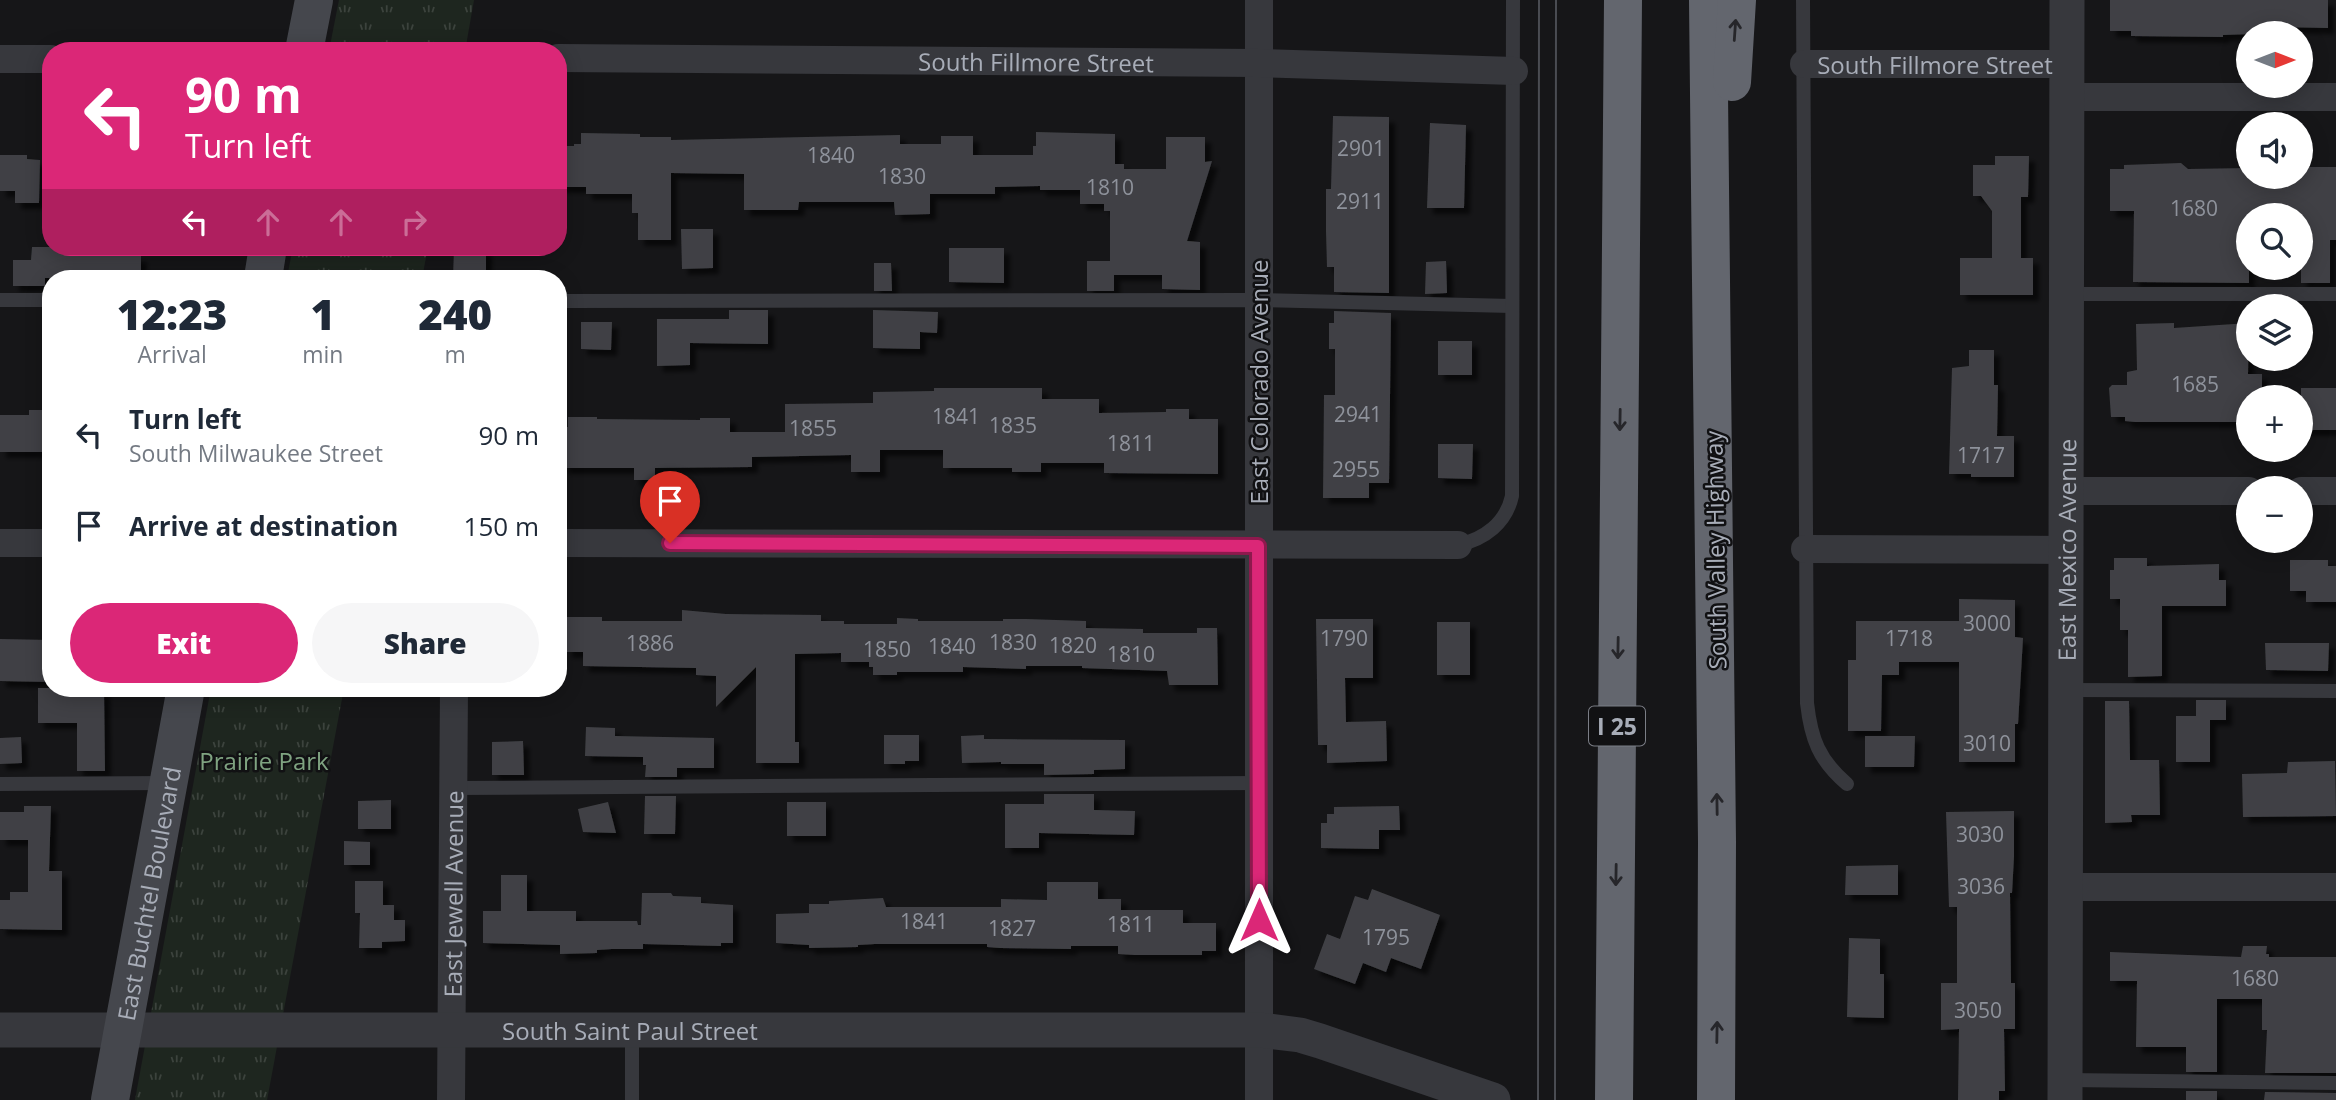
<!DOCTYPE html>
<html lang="en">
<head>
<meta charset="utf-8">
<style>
  body { margin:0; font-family:"Open Sans",sans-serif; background:#f6f6f7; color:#1f2937; height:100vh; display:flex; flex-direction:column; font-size:26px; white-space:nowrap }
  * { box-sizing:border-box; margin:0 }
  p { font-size:23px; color:#747a83 }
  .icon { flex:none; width:38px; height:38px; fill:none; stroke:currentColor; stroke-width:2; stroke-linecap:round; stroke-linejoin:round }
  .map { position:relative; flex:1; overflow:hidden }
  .side { position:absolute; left:42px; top:270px; width:525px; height:427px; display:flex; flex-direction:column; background:#fff; border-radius:28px; box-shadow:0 4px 18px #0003 }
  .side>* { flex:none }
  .top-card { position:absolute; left:42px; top:42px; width:525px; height:214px; border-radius:28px; box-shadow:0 4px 18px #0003; background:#db2777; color:#fff; overflow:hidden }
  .needle { width:46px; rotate:90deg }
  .controls { position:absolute; left:2236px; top:21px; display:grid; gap:14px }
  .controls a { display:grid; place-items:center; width:77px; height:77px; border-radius:50%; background:#fff; box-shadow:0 4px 18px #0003; font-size:35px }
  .pin { position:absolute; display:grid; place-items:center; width:60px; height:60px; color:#fff; margin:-72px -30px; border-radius:50% 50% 50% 0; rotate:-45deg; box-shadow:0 0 7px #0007 }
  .pin .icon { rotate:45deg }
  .me { position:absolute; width:77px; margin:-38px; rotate:0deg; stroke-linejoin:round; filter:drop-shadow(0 0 5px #0008) }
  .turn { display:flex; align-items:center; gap:24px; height:147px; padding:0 28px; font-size:32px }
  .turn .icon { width:91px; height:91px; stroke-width:2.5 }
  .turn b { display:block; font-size:49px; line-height:60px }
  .lanes { display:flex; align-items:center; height:66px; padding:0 28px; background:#0003; justify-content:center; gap:35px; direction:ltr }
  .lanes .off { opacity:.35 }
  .eta { display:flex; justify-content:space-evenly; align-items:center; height:119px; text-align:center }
  .eta b { font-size:42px; font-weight:800; line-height:49px }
  .primary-button { display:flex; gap:14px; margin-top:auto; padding:14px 28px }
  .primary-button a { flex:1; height:80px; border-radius:42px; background:#db2777; color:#fff; font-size:28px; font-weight:800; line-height:80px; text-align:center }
  .primary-button a+a { background:#f6f6f7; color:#1f2937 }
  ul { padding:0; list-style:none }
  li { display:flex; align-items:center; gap:21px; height:91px; padding:0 28px }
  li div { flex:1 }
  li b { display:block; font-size:26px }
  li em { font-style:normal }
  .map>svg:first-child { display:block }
</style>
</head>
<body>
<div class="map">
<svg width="2336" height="1100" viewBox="0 0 2336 1100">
  <defs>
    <pattern id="park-tufts" width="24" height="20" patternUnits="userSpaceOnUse" patternTransform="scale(1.75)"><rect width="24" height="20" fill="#1e261f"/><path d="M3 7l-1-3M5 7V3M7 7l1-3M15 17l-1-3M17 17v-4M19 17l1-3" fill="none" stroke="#3c433d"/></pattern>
    <filter id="shadow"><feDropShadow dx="6" dy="6" stdDeviation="2" flood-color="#0009"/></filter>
  </defs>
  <rect width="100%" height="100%" fill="#161618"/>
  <g fill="url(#park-tufts)">
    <polygon points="339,0 474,0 465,51 329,51"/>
    <polygon points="293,247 428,247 422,278 287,278"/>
    <polygon points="211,688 344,688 267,1100 135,1100"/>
  </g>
  <g fill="#404145" filter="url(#shadow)">
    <polygon points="2110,0 2328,0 2328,28 2281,27 2280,33 2223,35 2223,37 2131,36 2131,31 2110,31"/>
    <polygon points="1333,116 1389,117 1389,293 1334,292 1334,267 1327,267 1326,231 1326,189 1331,189"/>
    <polygon points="1430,123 1466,125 1464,208 1427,208"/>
    <polygon points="1036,132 1115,134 1115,164 1124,164 1124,169 1166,169 1166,137 1205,137 1205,162 1212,161 1187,241 1200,242 1200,290 1162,289 1162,275 1114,275 1114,291 1087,291 1087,261 1110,261 1110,211 1104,211 1104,204 1080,204 1080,190 1040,190 1040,186 995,187 995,194 930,194 930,214 895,215 894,202 799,202 798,210 744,210 744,174 671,173 671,240 638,240 638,213 632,213 632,194 586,194 586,187 558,187 558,146 574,146 574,144 581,144 581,133 640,134 640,137 671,137 671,140 900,135 900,144 941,144 941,136 973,136 973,155 1033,155 1033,146 1036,146"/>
    <polygon points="0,155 27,155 27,159 40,160 39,203 15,203 15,191 0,191"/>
    <polygon points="1995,156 2029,156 2028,197 2021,197 2021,258 2033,258 2033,295 1960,295 1960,258 1992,258 1992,211 1981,196 1973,196 1973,165 1995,165"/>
    <polygon points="2181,163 2188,169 2249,168 2249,177 2301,177 2301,167 2336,167 2336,240 2330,240 2330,283 2301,283 2301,215 2249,215 2249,283 2133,282 2134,211 2110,211 2110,169 2124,169 2124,165"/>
    <polygon points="681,229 713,229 713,268 682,269"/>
    <polygon points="32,247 60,247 60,252 112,252 112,256 141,256 141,278 45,278 45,286 13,286 13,260 31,260"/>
    <polygon points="454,248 486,249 486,278 453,278"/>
    <polygon points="949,248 1004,248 1004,283 949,282"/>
    <polygon points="1446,261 1447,293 1425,294 1426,262"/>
    <polygon points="874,263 891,263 892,291 874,291"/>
    <polygon points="729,310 768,310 768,344 690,343 690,365 657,366 657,319 729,319"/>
    <polygon points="873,310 938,312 937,333 920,332 920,349 873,348"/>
    <polygon points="1334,311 1391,313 1389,483 1369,483 1369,498 1323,498 1324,395 1335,395 1335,349 1329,349 1329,323 1334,323"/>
    <polygon points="581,322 612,322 611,350 581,349"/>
    <polygon points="2174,323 2174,328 2249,323 2248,374 2262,374 2262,397 2249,397 2249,422 2135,422 2125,421 2125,417 2111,417 2109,388 2112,385 2127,385 2127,372 2137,370 2136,324"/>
    <rect x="1438" y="341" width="34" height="34"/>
    <polygon points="1969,350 1994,350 1994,385 1998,385 1997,436 2014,436 2014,477 1971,477 1971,474 1949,474 1952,368 1969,366"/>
    <polygon points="934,388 1042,388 1042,399 1099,399 1099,413 1166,412 1166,409 1189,409 1189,419 1218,419 1218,474 1104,473 1104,463 1041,463 1041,472 1012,472 1012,468 943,468 943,450 880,450 880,472 851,472 851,455 752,457 752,467 655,468 655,480 634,480 634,468 562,468 562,427 568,427 568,417 597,417 597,419 700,420 700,418 730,418 730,432 785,432 785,404 873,403 873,392 934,391"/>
    <rect x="2301" y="388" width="35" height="42"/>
    <polygon points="29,410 51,410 51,452 0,452 0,415 29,415"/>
    <polygon points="1438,444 1473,444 1472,479 1438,478"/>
    <polygon points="2114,558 2147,558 2147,566 2219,564 2219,580 2226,580 2226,606 2162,606 2162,676 2128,677 2128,630 2120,630 2120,599 2110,599 2110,570 2114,570"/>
    <polygon points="2290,560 2328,560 2328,566 2336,566 2336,602 2306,602 2306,591 2290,591"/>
    <polygon points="1959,599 2015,600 2015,637 2023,638 2018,724 2015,724 2015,762 1959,762 1959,662 1899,662 1899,675 1882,675 1881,731 1848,731 1848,660 1856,660 1856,621 1959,621"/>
    <polygon points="682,610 726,614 821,615 821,621 844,621 844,624 897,624 897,618 918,619 918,621 1003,621 1003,619 1026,619 1086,621 1086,628 1143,629 1143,633 1197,633 1197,628 1217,628 1218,685 1169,685 1167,671 1082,668 1082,666 1026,666 1026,669 963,667 963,672 897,672 897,675 873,675 873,667 869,667 869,662 841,662 841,653 795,654 795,742 799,742 799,763 756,763 756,667 716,707 716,676 696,675 696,668 583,666 583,652 566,652 566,617 602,617 602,621 682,621"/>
    <polygon points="1316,619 1373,619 1373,678 1345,678 1346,722 1386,721 1387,761 1327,763 1327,745 1318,745"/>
    <rect x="1437" y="622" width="33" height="53"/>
    <polygon points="0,639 51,640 51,682 0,681"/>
    <polygon points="2265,643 2329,643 2328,671 2266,670"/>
    <polygon points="38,688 95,688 95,690 104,690 105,771 77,771 77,723 38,723"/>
    <polygon points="2196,700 2226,700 2226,720 2210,720 2210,762 2176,762 2176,716 2196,716"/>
    <polygon points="2105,701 2129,701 2130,760 2159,760 2160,815 2131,815 2132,822 2105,823"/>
    <polygon points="586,727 615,728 615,736 714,738 714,768 677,768 677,777 645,777 646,765 643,765 643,757 585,756"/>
    <polygon points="884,735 919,735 919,761 905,761 905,764 884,764"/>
    <polygon points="984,735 984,739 1125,740 1125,769 1094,770 1094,774 1044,775 1044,764 1001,764 1001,762 962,763 961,736"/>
    <polygon points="1865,736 1915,736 1914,767 1865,767"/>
    <polygon points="21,737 22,763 0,764 0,738"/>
    <polygon points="523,741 524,775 492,775 492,742"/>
    <polygon points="2335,761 2336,816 2243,817 2242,774 2287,773 2288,762"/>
    <polygon points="1044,794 1094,794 1094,810 1135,811 1134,835 1039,833 1039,848 1005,848 1005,804 1044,804"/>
    <polygon points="645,796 676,796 675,834 644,834"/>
    <polygon points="391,800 391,829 358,829 358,801"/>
    <polygon points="608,802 616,833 583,832 578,809"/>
    <rect x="787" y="802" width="39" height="34"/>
    <polygon points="24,806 51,806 49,871 62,871 62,930 0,929 0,900 10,900 10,892 28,892 28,840 0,840 0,812 24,812"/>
    <polygon points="1399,806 1400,830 1379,830 1379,849 1321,848 1321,823 1327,823 1327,814 1334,814 1334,807"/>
    <polygon points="2014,811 2014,856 2012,893 2010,893 2011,983 2015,983 2015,1029 2004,1029 2005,1091 1999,1091 1999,1100 1958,1100 1959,1029 1941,1030 1941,983 1957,983 1957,907 1949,907 1946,812"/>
    <polygon points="344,841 370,842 370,865 344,865"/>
    <polygon points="1898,865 1898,895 1845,895 1846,866"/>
    <polygon points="501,875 527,875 527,911 576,911 576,921 637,921 638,925 641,925 642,893 671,893 673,896 701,897 701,903 733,905 733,943 721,943 721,946 643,944 643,949 612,949 597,950 597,953 560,954 560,945 483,943 483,911 501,911"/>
    <polygon points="355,881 383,881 383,905 394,905 394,920 405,920 405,941 382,942 382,948 359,948 360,913 355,913"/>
    <polygon points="1047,882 1098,882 1098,899 1121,899 1121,910 1183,910 1183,923 1216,923 1216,951 1202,951 1202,955 1135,955 1118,954 1118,946 1071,946 1071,949 1000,948 987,947 987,944 875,944 858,945 858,947 809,948 809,945 776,943 776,914 809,913 809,904 829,904 829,901 883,898 886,907 1001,907 1001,899 1047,900"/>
    <polygon points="1372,889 1440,915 1421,969 1391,958 1386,972 1363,963 1355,984 1314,969 1327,934 1340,939 1355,896 1368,900"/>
    <polygon points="1849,938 1880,939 1880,974 1884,974 1884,1018 1847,1017"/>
    <polygon points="2243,946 2267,946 2266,954 2269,954 2269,957 2336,957 2336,1073 2265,1073 2267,1030 2262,1030 2262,999 2217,999 2217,1072 2186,1072 2186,1047 2136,1047 2137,981 2110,981 2110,952 2241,957"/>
    <rect x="2186" y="1091" width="31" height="9"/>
    <polygon points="2265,1092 2336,1093 2336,1100 2264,1100"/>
  </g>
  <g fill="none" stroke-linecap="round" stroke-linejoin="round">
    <g stroke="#37383d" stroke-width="14">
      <path d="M 1803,0 L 1807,703 C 1811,739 1819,760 1847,784"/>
      <polyline points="2067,294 2336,294"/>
      <polyline points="0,300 51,300"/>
      <polyline points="558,301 1258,300 1512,306"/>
      <path d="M 1458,545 C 1485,539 1506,523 1512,496 L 1513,0"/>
      <polyline points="2067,690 2336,691"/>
      <polyline points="0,784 167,783"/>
      <polyline points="454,788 1259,783"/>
      <polyline points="2066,1080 2336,1083"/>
      <polyline points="632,1100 632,1031"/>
    </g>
    <g stroke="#37383d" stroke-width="28">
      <polyline points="1259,0 1259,1100"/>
      <path id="s1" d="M 558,58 L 1258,63 L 1514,71"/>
      <polyline points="0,59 51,59"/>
      <path id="s2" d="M 1804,64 L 2068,64"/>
      <polyline points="2068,97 2336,97"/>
      <polyline points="2068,491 2249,491"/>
      <polyline points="2301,491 2336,491"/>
      <polyline points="0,543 51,543"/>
      <polyline points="558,543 1458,545"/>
      <polyline points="1805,549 2068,550"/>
      <polyline points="2065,887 2336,887"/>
      <path id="s3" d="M 451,1100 L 454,688"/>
    </g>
    <g stroke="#37383d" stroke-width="35">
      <path id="s4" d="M 0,1030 L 1260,1030 L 1300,1035 L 1320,1041 L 1493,1100"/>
      <path id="s5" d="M 2065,1100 L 2067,0"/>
    </g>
    <g stroke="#45474d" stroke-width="38">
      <polyline points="304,51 314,0"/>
      <polyline points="263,278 268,247"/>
      <path id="s6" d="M 110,1100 L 186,688"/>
    </g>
    <g stroke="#63666e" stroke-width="38">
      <polyline points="1708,0 1717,842 1716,1100"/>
      <polyline points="1732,82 1737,0"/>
      <polyline points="1614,1100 1623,0"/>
    </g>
    <g stroke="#4a4c52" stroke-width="2">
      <polyline points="1538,1100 1539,0"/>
      <polyline points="1555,1100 1556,0"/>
    </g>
  </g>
  <defs><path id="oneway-shaft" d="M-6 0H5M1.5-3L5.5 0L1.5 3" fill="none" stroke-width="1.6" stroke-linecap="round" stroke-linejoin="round" transform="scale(1.75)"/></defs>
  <g stroke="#26262a">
    <use href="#oneway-shaft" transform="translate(1735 30) rotate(-86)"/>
    <use href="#oneway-shaft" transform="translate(1620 420) rotate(91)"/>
    <use href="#oneway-shaft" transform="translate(1618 648) rotate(91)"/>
    <use href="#oneway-shaft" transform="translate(1717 804) rotate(-91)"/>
    <use href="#oneway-shaft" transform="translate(1616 875) rotate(91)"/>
    <use href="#oneway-shaft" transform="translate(1717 1032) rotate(-89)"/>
  </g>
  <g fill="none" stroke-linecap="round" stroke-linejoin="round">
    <defs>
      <polyline id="route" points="670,543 1258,546 1259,920"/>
    </defs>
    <use href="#route" stroke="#8e194d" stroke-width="18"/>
    <use href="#route" stroke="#db2777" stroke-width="12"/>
  </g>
  <g text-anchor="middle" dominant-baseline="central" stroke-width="5" stroke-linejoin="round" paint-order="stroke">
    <g font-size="21" fill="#8e929b">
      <text x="1361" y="148">2901</text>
      <text x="831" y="155">1840</text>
      <text x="902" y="176">1830</text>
      <text x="1110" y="187">1810</text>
      <text x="1360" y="201">2911</text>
      <text x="2194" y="208">1680</text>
      <text x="2195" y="384">1685</text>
      <text x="1358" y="414">2941</text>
      <text x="956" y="416">1841</text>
      <text x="1013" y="425">1835</text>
      <text x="813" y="428">1855</text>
      <text x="1131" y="443">1811</text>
      <text x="1981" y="455">1717</text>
      <text x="1356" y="469">2955</text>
      <text x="1987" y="623">3000</text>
      <text x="1344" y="638">1790</text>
      <text x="1909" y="638">1718</text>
      <text x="1013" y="642">1830</text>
      <text x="650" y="643">1886</text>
      <text x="1073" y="645">1820</text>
      <text x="952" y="646">1840</text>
      <text x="887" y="649">1850</text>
      <text x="1131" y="654">1810</text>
      <text x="1987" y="743">3010</text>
      <text x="1980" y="834">3030</text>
      <text x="1981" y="886">3036</text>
      <text x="924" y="921">1841</text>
      <text x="1131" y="924">1811</text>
      <text x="1012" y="928">1827</text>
      <text x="1386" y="937">1795</text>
      <text x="2255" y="978">1680</text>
      <text x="1978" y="1010">3050</text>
    </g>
    <rect fill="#111113" stroke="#7b7e86" stroke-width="2" x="1589" y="706.5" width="56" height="39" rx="5"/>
    <g font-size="23" font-weight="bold" fill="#a8adb8">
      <text x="1617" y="726">I 25</text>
    </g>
    <g font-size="24" fill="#a8adb8" stroke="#111113">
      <text stroke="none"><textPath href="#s1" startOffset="478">South Fillmore Street</textPath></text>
      <text stroke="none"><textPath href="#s2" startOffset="131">South Fillmore Street</textPath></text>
      <text transform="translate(1258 382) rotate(-90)">East Colorado Avenue</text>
      <text transform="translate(1715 550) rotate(-91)">South Valley Highway</text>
      <text stroke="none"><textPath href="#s5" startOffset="550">East Mexico Avenue</textPath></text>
      <text stroke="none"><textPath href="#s6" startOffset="210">East Buchtel Boulevard</textPath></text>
      <text stroke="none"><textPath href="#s3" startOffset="206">East Jewell Avenue</textPath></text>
      <text stroke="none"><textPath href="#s4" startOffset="630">South Saint Paul Street</textPath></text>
    </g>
    <g font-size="24" fill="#7fa381" stroke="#111113">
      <text x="264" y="760">Prairie Park</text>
    </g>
  </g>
</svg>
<div class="controls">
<a><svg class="needle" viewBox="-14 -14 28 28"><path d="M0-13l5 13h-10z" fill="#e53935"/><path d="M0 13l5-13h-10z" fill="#747a83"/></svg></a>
<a><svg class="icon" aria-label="sound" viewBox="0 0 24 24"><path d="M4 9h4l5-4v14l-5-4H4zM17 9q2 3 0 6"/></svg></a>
<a><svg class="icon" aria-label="search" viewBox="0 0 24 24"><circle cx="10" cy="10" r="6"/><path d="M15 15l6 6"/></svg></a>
<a><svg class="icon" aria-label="layers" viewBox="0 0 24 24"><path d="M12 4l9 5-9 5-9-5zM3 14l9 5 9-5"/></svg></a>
<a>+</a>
<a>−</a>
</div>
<div class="pin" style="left:670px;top:543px;background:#d93025"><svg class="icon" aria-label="arrive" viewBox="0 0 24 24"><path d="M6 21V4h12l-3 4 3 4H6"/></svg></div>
<svg class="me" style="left:1259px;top:920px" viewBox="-20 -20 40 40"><path d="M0-17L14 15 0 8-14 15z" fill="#db2777" stroke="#fff" stroke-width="4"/></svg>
<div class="top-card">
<div class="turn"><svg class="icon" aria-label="left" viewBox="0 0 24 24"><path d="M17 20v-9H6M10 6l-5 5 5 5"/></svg><div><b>90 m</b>Turn left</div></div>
<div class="lanes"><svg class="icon" aria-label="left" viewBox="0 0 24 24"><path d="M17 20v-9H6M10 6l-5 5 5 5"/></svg><svg class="icon off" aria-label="ahead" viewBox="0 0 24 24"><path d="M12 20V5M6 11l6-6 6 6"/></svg><svg class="icon off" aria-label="ahead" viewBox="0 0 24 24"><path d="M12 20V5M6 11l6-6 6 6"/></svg><svg class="icon off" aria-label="right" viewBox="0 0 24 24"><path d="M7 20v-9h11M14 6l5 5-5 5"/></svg></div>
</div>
<section class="side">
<div class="eta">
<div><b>12:23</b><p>Arrival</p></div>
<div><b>1</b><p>min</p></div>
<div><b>240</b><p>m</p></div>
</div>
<ul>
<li><svg class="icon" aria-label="left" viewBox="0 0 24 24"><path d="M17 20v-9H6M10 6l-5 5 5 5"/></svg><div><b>Turn left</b><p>South Milwaukee Street</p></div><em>90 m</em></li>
<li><svg class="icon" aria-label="arrive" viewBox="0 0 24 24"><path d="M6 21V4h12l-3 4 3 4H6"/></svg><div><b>Arrive at destination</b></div><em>150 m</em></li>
</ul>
<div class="primary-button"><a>Exit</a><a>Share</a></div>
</section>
</div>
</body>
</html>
